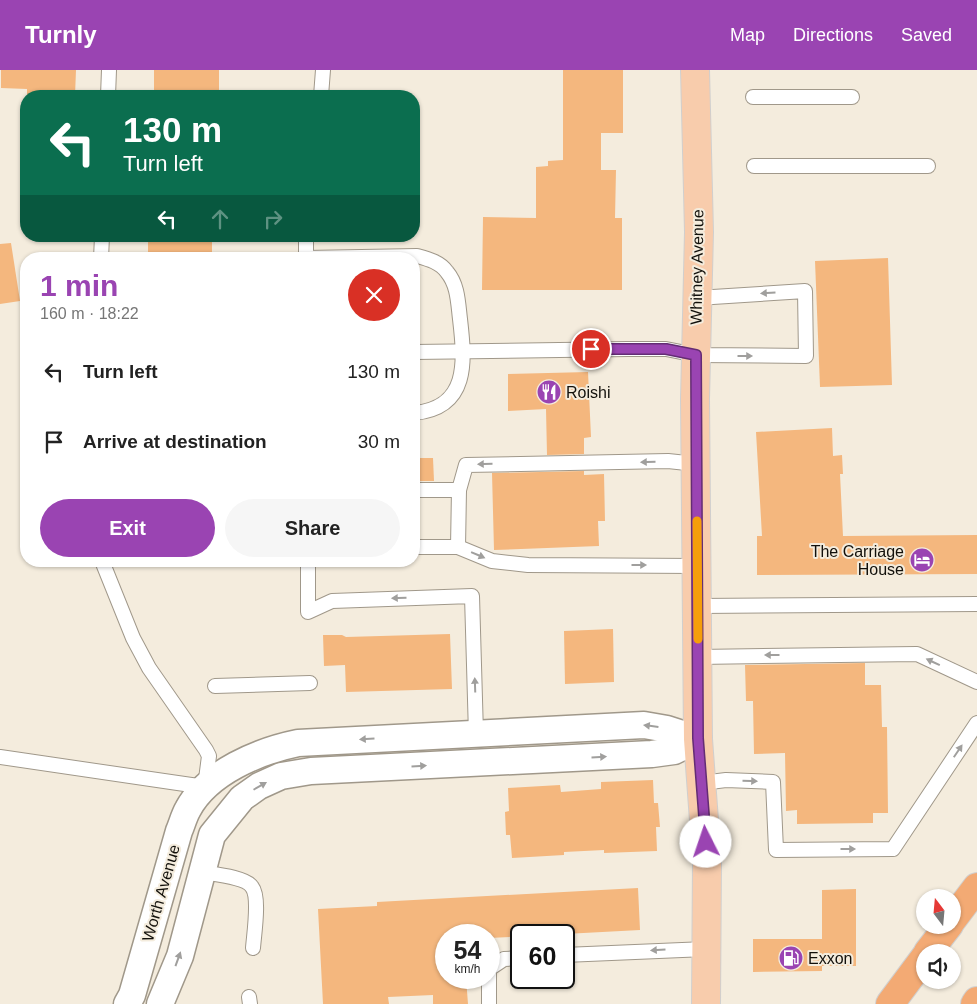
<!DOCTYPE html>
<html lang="en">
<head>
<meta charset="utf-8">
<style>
  body { margin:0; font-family:Helvetica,sans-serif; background:#f6f6f6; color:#222; height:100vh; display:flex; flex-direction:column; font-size:19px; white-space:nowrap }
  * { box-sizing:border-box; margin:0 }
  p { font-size:16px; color:#767676 }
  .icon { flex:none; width:28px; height:28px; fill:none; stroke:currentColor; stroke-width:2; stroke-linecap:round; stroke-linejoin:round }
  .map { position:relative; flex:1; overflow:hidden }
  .details { position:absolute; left:20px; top:182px; width:400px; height:315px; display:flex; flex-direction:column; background:#fff; border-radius:20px; box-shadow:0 1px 4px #0004 }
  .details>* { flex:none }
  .guide { position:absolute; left:20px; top:20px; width:400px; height:152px; border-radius:20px; box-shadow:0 1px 4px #0004; background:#0b6e4f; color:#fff; overflow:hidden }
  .needle { width:32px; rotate:344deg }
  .controls { position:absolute; left:916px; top:819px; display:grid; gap:10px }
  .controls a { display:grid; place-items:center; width:45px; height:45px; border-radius:50%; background:#fff; box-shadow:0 1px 4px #0004; font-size:25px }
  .speed { position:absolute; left:435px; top:854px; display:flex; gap:10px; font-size:25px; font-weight:700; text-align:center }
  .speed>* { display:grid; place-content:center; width:65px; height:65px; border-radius:50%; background:#fff; box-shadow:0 1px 4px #0004; line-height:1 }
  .speed small { font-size:12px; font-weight:400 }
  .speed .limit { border:2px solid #111; border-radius:8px; background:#fff; color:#111 }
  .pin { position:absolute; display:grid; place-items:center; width:42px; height:42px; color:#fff; margin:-21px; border:2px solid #fff; border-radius:50%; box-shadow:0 1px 5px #0007 }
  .me { position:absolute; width:55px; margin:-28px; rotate:356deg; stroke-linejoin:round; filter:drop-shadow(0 0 4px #0008) }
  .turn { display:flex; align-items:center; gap:18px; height:105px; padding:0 20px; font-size:22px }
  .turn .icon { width:65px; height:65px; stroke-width:2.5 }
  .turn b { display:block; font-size:35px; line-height:42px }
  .lanes { display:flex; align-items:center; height:48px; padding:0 20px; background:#0003; justify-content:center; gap:25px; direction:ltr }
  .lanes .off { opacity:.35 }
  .round { display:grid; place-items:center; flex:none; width:52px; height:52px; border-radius:26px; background:#f6f6f6 }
  .summary { display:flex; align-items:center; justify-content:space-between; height:85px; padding:0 20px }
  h1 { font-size:30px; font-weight:700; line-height:38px; color:#9a44b2 }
  .action { display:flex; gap:10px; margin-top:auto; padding:10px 20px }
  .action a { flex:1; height:58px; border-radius:30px; background:#9a44b2; color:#fff; font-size:20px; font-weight:700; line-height:58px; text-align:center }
  .action a+a { background:#f6f6f6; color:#222 }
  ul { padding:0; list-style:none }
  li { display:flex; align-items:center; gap:15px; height:70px; padding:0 20px }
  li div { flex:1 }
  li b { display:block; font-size:19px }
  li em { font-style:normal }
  header { display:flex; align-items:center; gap:30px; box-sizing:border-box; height:70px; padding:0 25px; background:#9a44b2; color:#fff }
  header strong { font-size:24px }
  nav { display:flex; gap:28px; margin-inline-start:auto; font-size:18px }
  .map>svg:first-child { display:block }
</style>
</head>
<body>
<header>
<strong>Turnly</strong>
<nav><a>Map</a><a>Directions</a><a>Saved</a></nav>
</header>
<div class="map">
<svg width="977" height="934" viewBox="0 0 977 934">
  <rect width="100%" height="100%" fill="#f4ecdd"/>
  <g fill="#f4b77e">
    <polygon points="1,0 76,0 75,26 27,26 27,19 1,18"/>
    <rect x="154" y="0" width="65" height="26"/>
    <polygon points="563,0 623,0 623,63 601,63 601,100 616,100 615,148 622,148 622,220 482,220 483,147 536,148 536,97 548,96 548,91 563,90"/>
    <rect x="148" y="166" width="64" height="23"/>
    <polygon points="11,173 20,231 0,234 0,174"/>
    <polygon points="888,188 892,315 820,317 815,191"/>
    <polygon points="588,302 591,367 584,368 584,384 547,385 546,339 508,341 508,304"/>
    <polygon points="832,358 833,386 842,385 843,404 840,404 843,466 977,465 977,504 757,505 757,466 762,466 756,362"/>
    <polygon points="414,388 433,388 434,411 414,411"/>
    <polygon points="584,401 584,405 604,404 605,451 598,451 599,476 494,480 492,403"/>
    <polygon points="613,559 614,612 565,614 564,561"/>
    <polygon points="450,564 452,619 346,622 345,595 324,596 323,565 342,565 346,567"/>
    <polygon points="865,593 865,615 881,615 882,657 887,657 888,743 873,743 873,753 797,754 797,740 786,741 785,683 754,684 753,631 746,631 745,595"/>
    <polygon points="653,710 654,733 658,733 660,757 656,757 657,781 604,783 604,780 564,782 564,785 512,788 510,765 506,765 505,742 509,741 508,718 560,715 561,722 601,719 601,712"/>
    <polygon points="638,818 640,860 489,868 489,865 446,865 446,908 466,908 468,934 433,934 433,925 388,927 389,934 323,934 318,839 377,836 377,832"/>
    <polygon points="856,819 856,896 822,896 822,901 753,902 753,869 822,869 822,820"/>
  </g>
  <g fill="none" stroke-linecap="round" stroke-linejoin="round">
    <defs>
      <g id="service">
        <polyline points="108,26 109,0"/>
        <polyline points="321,26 323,0"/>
        <polyline points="753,27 852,27"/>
        <polyline points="754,96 928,96"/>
        <path d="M 306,188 L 417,186 C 428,189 440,192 447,202 C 458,215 458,233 460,249 C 465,292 469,338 414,343"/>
        <polyline points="101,189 102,166"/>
        <polyline points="306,189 306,166"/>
        <polyline points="414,282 628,279 666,279 696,285 806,286 805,221 697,228"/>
        <polyline points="414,420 459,420 466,395 668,391 696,394"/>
        <polyline points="414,477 458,477 492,491 528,495 697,496"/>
        <polyline points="458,477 459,420"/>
        <polyline points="308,491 308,542 332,531 472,526 476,664"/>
        <polyline points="698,536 977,534"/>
        <polyline points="698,587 917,584 977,612"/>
        <polyline points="215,616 310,613"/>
        <polyline points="0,687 205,717 209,686 206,680 149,598 133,568 102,491"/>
        <polyline points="702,713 726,710 773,712 776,780 893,779 977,653"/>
        <path d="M 201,802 C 212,804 246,807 252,817 C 260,827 254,864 253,878"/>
        <polyline points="564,885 706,879"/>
        <polyline points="489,899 504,889 521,888"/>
        <polyline points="489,900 489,934"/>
        <polyline points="249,927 250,934"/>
      </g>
      <g id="minor">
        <path d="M 127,934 L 132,925 L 179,761 C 182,754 184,746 188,739 C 208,702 259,681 298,673 L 644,655 L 667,659 L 698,669"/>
        <polyline points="160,934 180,886 212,765 242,728 259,716 281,706 311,701 652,684 674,681 698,669"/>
      </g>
      <polyline id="primary" points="695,0 699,162 695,329 698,669 707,791 706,934"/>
      <g id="motorway">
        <polyline points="952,850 977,817"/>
        <polyline points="928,882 949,855"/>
        <polyline points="890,934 925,887"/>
        <polyline points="975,934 977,931"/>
      </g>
    </defs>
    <use href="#service" stroke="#a0988a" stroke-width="16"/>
    <use href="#minor" stroke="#a0988a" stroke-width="29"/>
    <use href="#primary" stroke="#d0cfce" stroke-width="30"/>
    <use href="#motorway" stroke="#d0cfce" stroke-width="30"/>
    <use href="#service" stroke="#fff" stroke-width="14"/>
    <use href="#minor" stroke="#fff" stroke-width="26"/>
    <use href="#primary" stroke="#f8ccac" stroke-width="28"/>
    <use href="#motorway" stroke="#f3aa74" stroke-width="28"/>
  </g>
  <defs><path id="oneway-solid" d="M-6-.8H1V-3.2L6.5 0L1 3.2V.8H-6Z" transform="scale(1.25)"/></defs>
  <g fill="#a09f9d">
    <use href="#oneway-solid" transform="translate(768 223) rotate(177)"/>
    <use href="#oneway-solid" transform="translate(745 286)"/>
    <use href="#oneway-solid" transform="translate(648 392) rotate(179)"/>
    <use href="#oneway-solid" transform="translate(485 394) rotate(179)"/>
    <use href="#oneway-solid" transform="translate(478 485) rotate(23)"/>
    <use href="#oneway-solid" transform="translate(639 495)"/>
    <use href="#oneway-solid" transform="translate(399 528) rotate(178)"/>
    <use href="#oneway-solid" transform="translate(772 585) rotate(180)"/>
    <use href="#oneway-solid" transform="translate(933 592) rotate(-155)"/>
    <use href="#oneway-solid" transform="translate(475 615) rotate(-92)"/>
    <use href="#oneway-solid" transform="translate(651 656) rotate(-173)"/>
    <use href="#oneway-solid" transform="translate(367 669) rotate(177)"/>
    <use href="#oneway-solid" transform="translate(958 681) rotate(-56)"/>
    <use href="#oneway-solid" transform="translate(599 687) rotate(-3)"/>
    <use href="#oneway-solid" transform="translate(419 696) rotate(-3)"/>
    <use href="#oneway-solid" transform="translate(750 711) rotate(2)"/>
    <use href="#oneway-solid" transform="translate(260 716) rotate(-30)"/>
    <use href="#oneway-solid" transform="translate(848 779)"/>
    <use href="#oneway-solid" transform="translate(658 880) rotate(177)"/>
    <use href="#oneway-solid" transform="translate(178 889) rotate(-70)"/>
  </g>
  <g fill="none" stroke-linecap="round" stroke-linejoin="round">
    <defs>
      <polyline id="route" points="591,279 666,279 696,285 698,668 706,772"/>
    </defs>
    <use href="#route" stroke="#642c74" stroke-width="12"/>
    <use href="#route" stroke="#9a44b2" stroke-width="9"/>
    <polyline stroke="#f59e0b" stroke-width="9" points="697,451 698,569"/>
  </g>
  <defs>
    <symbol id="restaurant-disc" viewBox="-11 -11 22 22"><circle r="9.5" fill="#9a44b2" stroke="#f4ecdd"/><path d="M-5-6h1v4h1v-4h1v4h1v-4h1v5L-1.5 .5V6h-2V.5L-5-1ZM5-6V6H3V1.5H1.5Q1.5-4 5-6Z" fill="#fff"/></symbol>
    <symbol id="hotel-disc" viewBox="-11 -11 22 22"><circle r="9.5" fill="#9a44b2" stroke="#f4ecdd"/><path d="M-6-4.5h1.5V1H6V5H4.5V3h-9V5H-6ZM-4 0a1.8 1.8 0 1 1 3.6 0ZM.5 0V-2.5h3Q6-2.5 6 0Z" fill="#fff"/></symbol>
    <symbol id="fuel-disc" viewBox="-11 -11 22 22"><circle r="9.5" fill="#9a44b2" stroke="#f4ecdd"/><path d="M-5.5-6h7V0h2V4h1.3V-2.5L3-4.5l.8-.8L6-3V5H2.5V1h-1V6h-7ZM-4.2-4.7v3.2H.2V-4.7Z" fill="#fff"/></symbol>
  </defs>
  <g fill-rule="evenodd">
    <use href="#restaurant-disc" x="535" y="308" width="28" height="28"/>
    <use href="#hotel-disc" x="908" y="476" width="28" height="28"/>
    <use href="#fuel-disc" x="777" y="874" width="28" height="28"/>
  </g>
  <g text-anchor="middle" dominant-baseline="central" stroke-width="4" stroke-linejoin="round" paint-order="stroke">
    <g font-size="16" fill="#12100b" stroke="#f4ecdd">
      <text transform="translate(697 197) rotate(-89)">Whitney Avenue</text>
      <text transform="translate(161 823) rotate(-74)">Worth Avenue</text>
    </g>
    <g font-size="16" fill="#12100b" stroke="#f4ecdd" text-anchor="start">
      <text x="566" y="322">Roishi</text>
      <text x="904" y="481" text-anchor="end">The Carriage<tspan x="904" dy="18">House</tspan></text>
      <text x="808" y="888">Exxon</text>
    </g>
  </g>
</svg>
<div class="controls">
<a><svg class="needle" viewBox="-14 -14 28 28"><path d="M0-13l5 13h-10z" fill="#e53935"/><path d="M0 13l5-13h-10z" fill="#767676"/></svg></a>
<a><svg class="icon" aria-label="sound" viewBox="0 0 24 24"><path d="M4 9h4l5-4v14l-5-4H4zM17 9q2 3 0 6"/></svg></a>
</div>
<div class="speed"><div>54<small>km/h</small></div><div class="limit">60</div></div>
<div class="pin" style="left:591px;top:279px;background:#d93025"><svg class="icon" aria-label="arrive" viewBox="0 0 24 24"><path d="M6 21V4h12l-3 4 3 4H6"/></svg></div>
<svg class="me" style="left:706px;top:772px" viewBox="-20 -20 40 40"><circle r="19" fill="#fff"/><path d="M0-13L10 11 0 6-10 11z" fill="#9a44b2"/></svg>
<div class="guide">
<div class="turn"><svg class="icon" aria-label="left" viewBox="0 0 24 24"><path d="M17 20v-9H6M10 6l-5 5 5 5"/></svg><div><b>130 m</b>Turn left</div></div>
<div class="lanes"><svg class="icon" aria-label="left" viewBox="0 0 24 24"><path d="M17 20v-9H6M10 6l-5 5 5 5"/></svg><svg class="icon off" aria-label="ahead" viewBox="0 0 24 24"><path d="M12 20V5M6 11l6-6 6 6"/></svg><svg class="icon off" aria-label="right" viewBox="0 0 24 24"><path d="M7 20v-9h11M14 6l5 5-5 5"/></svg></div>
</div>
<section class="details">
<div class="summary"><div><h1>1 min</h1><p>160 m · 18:22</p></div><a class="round" style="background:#d93025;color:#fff"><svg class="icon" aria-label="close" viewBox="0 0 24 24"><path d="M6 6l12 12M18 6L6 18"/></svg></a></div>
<ul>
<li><svg class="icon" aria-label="left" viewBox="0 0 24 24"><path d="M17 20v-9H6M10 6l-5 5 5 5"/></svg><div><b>Turn left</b></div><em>130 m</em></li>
<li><svg class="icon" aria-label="arrive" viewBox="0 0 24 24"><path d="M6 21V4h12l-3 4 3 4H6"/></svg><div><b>Arrive at destination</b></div><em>30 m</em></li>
</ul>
<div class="action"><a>Exit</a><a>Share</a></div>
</section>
</div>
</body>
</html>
